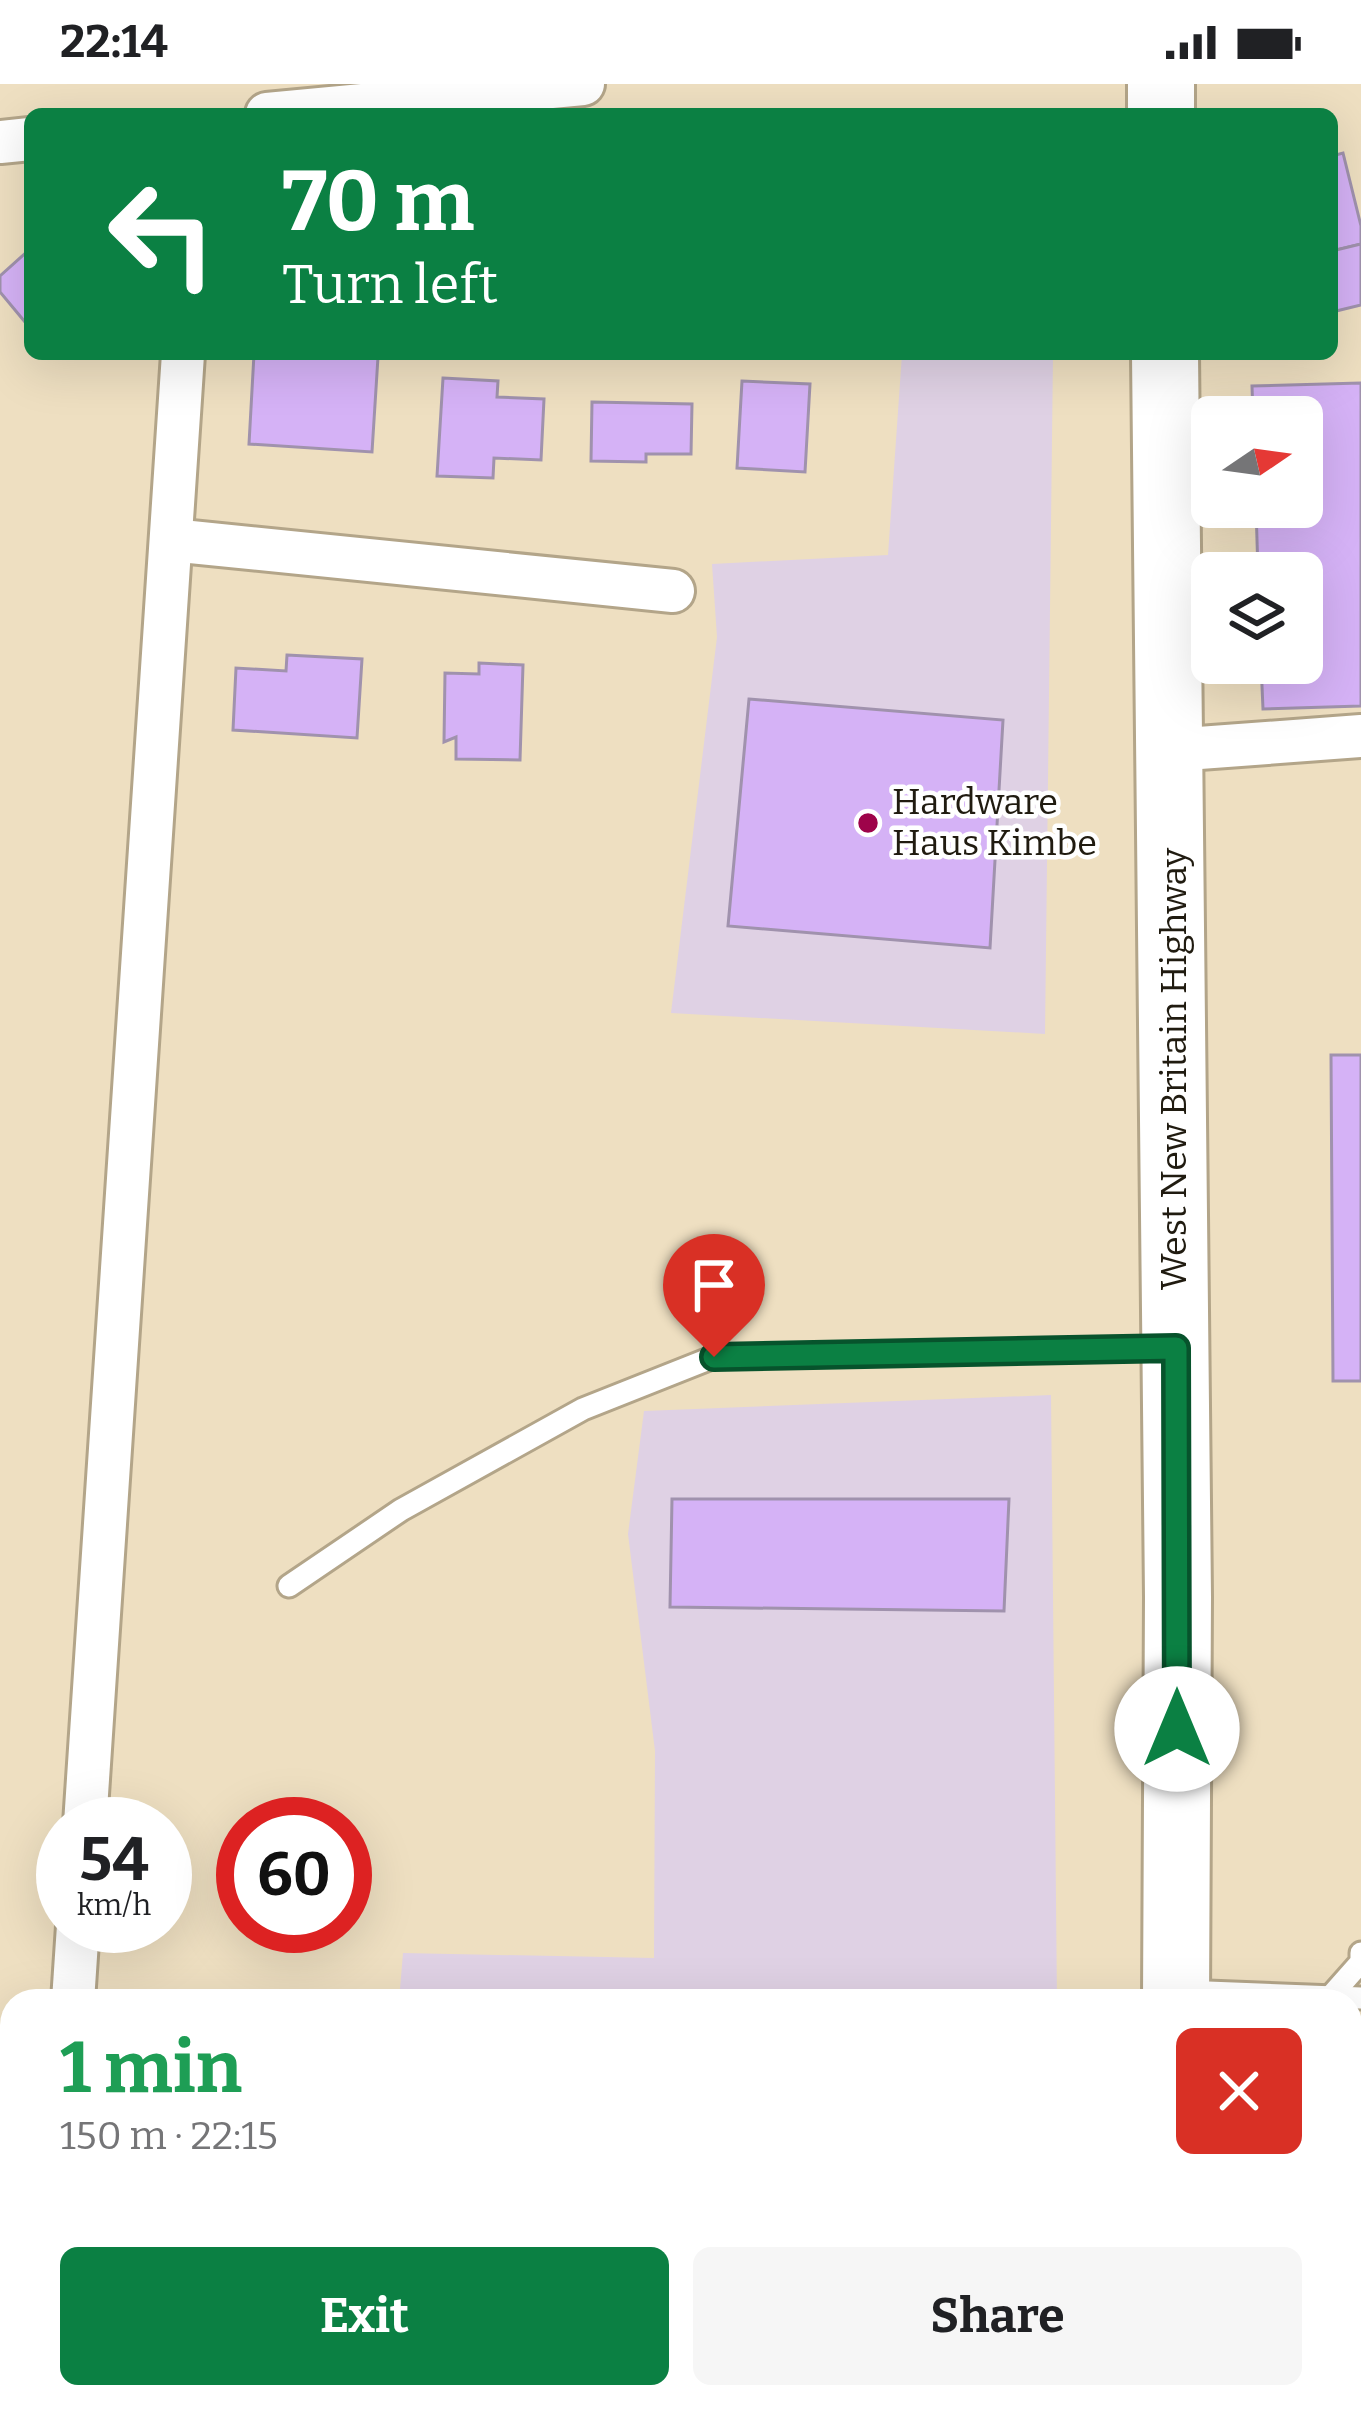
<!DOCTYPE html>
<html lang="en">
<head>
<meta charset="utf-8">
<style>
  body { margin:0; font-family:Bitter,serif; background:#f6f6f6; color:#202124; height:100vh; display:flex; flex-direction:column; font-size:45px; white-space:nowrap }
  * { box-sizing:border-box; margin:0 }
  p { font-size:39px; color:#757577 }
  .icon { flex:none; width:66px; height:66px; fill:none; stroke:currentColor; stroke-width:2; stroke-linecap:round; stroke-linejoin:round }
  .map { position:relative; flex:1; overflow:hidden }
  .side { position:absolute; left:0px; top:1905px; width:1362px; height:420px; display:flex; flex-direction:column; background:#fff; border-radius:36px 36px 0 0; box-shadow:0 12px 48px #0002 }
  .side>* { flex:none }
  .guide { position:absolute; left:24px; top:24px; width:1314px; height:252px; border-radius:18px; box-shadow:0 12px 48px #0002; background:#0b8043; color:#fff; overflow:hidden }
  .needle { width:78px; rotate:77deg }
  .tools { position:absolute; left:1191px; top:312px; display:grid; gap:24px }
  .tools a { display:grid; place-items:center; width:132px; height:132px; border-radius:18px; background:#fff; box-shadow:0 12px 48px #0002; font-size:60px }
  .speed { position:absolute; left:36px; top:1713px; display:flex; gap:24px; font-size:60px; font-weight:700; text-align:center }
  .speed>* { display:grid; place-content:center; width:156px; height:156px; border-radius:50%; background:#fff; box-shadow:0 12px 48px #0002; line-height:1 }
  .speed small { font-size:30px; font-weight:400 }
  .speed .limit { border:18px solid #d22; background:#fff; color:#111 }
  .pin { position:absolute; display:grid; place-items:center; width:102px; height:102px; color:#fff; margin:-123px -51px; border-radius:50% 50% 50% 0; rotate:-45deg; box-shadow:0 0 12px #0007 }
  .pin .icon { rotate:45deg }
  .me { position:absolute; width:132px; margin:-66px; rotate:0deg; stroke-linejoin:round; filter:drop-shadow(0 0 9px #0008) }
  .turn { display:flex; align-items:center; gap:42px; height:252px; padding:0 60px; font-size:54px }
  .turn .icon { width:156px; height:156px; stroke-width:2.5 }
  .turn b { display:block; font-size:84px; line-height:102px }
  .round { display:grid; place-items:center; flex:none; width:126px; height:126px; border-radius:18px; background:#f6f6f6 }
  .head { display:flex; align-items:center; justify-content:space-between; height:204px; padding:0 60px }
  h1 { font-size:72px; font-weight:700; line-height:90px; color:#1e9e55 }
  .cta { display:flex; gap:24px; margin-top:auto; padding:24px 60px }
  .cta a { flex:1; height:138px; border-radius:18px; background:#0b8043; color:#fff; font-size:48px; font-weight:700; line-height:138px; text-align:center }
  .cta a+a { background:#f6f6f6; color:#202124 }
  .status { display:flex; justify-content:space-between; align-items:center; height:84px; padding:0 60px; background:#fff; direction:ltr }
  .status svg { height:33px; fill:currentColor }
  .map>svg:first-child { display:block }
</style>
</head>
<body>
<div class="status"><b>22:14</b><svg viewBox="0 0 49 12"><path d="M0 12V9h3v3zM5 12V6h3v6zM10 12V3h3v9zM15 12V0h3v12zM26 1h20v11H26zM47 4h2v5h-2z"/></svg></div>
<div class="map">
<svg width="1361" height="2325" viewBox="0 0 1361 2325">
  <rect width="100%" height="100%" fill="#eedfc1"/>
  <g fill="#dfd1e4">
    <polygon points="902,270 1053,270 1045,950 671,929 717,553 712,480 888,471"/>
    <polygon points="1051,1311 1057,1917 399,1917 403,1869 654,1874 655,1667 628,1450 644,1327"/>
    <rect x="372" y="2313" width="687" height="12"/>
  </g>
  <g fill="#d5b2f6" stroke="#a092ad" stroke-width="3">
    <polygon points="1343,69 1361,142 1361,160 1332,167 1332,72"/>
    <polygon points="1361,160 1361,221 1332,228 1332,167"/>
    <polygon points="30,165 30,244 0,208 0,192"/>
    <polygon points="254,270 378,273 372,368 249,360"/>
    <polygon points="443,294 498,297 497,313 544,315 541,376 494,374 493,394 437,392"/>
    <polygon points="742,297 810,300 805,388 737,384"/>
    <polygon points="1361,299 1361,622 1263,625 1261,579 1302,579 1302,489 1258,489 1256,423 1302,423 1302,333 1253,333 1252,302"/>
    <polygon points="592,318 692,320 691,370 646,370 646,378 591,377"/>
    <polygon points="287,571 362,575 357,654 233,646 236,584 286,587"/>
    <polygon points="479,579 523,581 520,676 456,675 456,653 444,658 445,589 479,590"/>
    <polygon points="749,615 1003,636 990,864 728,842"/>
    <polygon points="1331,971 1361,971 1361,1297 1333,1297"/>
    <polygon points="672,1415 1009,1415 1004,1527 670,1523"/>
    <rect x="866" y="2313" width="112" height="12"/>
  </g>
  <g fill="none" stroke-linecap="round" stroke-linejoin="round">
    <defs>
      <g id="lane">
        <polyline points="289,1502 401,1426 583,1325 714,1273 1169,1265"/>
        <polyline points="1182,1907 1361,1914"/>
        <polyline points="1330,1913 1361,1878 1361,1869"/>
      </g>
      <g id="street">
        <polyline points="267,30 583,0"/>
        <polyline points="0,58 30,55"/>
        <polyline points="171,456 673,507"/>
        <polyline points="1172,666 1361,652"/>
        <polyline points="85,1740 183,270"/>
        <polyline points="73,1917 78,1842"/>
      </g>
      <g id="primary">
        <polyline points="1161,0 1161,30"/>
        <polyline points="1165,270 1178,1513 1176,1917"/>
        <polyline points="1179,2313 1179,2325"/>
      </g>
    </defs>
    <use href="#lane" stroke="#b3a589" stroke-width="27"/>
    <use href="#street" stroke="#b3a589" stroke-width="48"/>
    <use href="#primary" stroke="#b3a589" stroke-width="72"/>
    <use href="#lane" stroke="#fff" stroke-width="21"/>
    <use href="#street" stroke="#fff" stroke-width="42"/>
    <use href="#primary" stroke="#fff" stroke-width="66"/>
  </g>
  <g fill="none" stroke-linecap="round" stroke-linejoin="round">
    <defs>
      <polyline id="route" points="714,1273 1176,1264 1177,1645"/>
    </defs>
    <use href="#route" stroke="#07532c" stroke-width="30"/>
    <use href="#route" stroke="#0b8043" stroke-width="21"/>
  </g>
  <circle fill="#9e034a" stroke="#fff" stroke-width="4.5" cx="868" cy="739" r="12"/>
  <g text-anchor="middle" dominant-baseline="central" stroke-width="9" stroke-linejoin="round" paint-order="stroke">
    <g font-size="36" fill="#201b10" stroke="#fff" text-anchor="start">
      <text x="892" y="718">Hardware<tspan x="892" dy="41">Haus Kimbe</tspan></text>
    </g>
    <g font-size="36" fill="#201b10" stroke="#fff">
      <text transform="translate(1174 985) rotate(-90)">West New Britain Highway</text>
    </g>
  </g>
</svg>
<div class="tools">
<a><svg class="needle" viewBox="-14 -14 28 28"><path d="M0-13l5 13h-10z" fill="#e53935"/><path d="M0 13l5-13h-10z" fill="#757577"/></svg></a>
<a><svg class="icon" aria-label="layers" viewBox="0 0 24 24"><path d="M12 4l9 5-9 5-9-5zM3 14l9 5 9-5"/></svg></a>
</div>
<div class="speed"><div>54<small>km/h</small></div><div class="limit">60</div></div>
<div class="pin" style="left:714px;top:1273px;background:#d93025"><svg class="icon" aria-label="arrive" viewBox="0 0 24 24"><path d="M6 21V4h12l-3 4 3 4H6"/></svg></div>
<svg class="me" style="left:1177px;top:1645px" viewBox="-20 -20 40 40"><circle r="19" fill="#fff"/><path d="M0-13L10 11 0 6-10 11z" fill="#0b8043"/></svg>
<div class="guide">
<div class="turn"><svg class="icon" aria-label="left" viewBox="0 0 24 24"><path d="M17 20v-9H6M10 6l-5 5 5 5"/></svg><div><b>70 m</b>Turn left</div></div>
</div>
<section class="side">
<div class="head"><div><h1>1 min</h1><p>150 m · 22:15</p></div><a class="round" style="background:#d93025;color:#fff"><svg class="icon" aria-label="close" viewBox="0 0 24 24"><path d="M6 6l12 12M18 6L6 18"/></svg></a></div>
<div class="cta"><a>Exit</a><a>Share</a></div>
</section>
</div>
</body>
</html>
